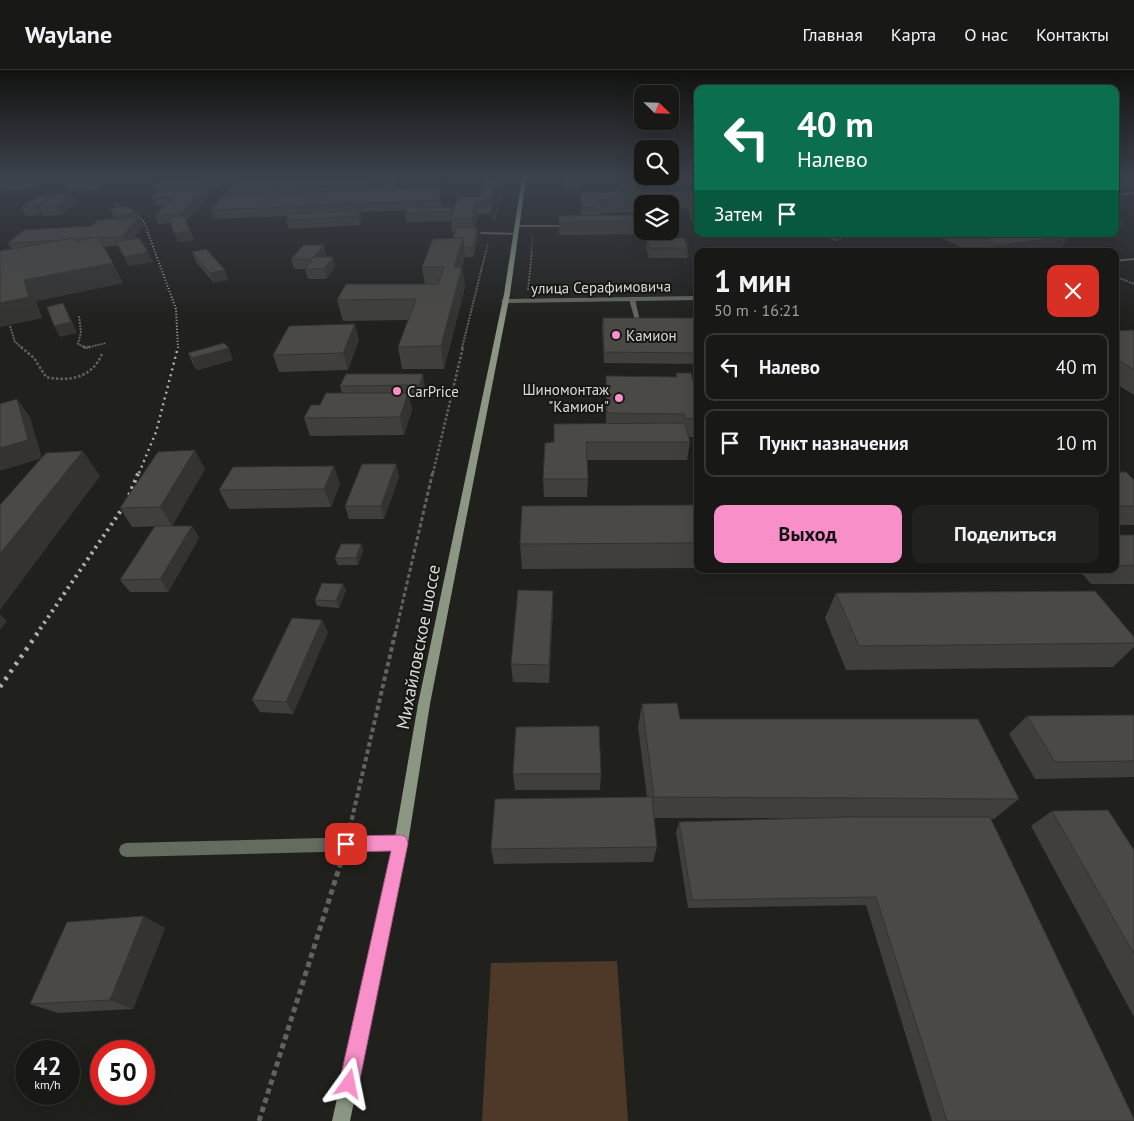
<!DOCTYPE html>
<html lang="ru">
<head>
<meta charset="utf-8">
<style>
  body { margin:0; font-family:"PT Sans",sans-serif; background:#21211f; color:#f1f3f6; height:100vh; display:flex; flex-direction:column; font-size:19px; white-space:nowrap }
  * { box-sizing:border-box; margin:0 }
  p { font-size:16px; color:#9fa0a1 }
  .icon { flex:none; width:28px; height:28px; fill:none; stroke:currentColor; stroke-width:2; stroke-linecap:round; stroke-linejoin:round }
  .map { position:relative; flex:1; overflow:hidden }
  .side { position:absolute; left:694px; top:178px; width:425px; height:325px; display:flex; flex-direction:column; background:#181816; border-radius:10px; box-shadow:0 5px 20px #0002,0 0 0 1px #363735 }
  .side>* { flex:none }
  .top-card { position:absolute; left:694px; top:15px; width:425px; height:152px; border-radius:10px; box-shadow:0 5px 20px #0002,0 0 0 1px #363735; background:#0b6e4f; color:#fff; overflow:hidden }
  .needle { width:32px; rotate:113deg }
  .fabs { position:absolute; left:634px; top:15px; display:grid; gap:10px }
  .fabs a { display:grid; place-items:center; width:45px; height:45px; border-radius:10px; background:#181816; box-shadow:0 5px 20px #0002,0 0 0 1px #363735; font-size:25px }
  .speed { position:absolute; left:15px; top:970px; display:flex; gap:10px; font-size:25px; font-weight:700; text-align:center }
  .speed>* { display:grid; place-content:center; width:65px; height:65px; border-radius:50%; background:#181816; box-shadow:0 5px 20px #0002,0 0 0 1px #363735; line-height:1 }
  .speed small { font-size:12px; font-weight:400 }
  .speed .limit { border:8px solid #d22; background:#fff; color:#111 }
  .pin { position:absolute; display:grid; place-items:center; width:42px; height:42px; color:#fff; margin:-21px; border-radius:10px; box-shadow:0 2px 8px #0006 }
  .me { position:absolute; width:55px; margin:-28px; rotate:12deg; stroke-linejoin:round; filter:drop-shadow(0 0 4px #0008) }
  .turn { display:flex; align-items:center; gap:18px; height:105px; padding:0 20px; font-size:22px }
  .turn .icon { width:65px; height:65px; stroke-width:2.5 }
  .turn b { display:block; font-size:35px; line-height:42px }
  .then { display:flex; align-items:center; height:48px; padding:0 20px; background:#0003; gap:10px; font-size:19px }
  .round { display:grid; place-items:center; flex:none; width:52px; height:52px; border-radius:10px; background:#21211f }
  .head { display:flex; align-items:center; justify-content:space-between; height:85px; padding:0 20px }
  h1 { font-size:30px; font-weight:700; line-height:38px }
  .action { display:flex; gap:10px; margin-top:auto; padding:10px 20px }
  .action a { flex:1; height:58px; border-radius:10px; background:#f98fc9; color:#111; font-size:20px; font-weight:700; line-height:58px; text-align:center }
  .action a+a { background:#21211f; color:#f1f3f6 }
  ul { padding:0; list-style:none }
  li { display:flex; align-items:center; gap:15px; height:68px; margin:0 10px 8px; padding:0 10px; border:2px solid #363735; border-radius:10px }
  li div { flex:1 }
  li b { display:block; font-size:19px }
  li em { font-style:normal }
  header { display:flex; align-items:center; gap:30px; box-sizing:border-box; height:70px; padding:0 25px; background:#181816; border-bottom:1px solid #363735 }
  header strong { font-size:24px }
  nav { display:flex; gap:28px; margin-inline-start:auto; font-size:18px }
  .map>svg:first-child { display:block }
</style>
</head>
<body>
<header>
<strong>Waylane</strong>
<nav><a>Главная</a><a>Карта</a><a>О нас</a><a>Контакты</a></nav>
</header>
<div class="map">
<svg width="1134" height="1051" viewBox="0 0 1134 1051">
  <rect width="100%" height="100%" fill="#20201d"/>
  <polygon fill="#4e3928" points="617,891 628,1051 482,1051 491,893"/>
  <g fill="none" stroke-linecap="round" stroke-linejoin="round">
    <g stroke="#62625f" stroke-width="1" stroke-dasharray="2 1" stroke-linecap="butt">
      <polyline points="494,151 505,108"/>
      <polyline points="486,182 488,174"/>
      <polyline points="531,182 533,166"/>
    </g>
    <g stroke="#62625f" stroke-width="2" stroke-dasharray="2 1" stroke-linecap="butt">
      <polyline points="1115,206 1134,214"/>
      <polyline points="528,220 532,181"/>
      <polyline points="79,246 81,262 78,274 86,278"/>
      <polyline points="10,256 15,272 22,278"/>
      <polyline points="86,278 106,273"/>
      <polyline points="462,278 486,181"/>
    </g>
    <g stroke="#62625f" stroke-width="2.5" stroke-dasharray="2.5 2" stroke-linecap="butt">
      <path d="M 21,277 L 34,288 L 46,307 C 69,312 92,308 102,284"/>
      <polyline points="83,277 91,277"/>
      <polyline points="433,403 463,277"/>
    </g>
    <polyline stroke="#62625f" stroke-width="3" stroke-dasharray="4 2.5" stroke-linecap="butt" points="395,565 433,401"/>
    <polyline stroke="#62625f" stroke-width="4" stroke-dasharray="4.5 3" stroke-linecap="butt" points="350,757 395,564"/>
    <polyline stroke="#62625f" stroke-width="5" stroke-dasharray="5.5 4" stroke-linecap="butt" points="259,1051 341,792"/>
    <g fill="#646b5f" fill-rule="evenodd">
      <polygon points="1134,122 1134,124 1115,126 1115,124"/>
      <polygon points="517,155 571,155 573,156 571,157 515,157"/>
      <polygon points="481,162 516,163 518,164 516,165 479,164"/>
      <polygon points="632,227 635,229 640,251 635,250 629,229"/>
      <polygon points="401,766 406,768 408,773 406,778 401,780 126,787 121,785 119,780 121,775 126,773"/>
    </g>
    <g fill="#646b5f" fill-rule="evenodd">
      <polygon points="1134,188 1134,190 1115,192 1115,190"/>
      <polygon points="698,226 698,230 504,233 501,231 504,229"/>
    </g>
    <polygon fill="#8b9683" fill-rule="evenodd" points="522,108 526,108 510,224 430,634 408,773 350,1051 332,1051 394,773 418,634 504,224"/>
    <polyline stroke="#afafac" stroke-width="2" stroke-dasharray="1 2" stroke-linecap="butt" points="115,134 134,143 144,152 176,239 178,278"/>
    <polyline stroke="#afafac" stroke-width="2.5" stroke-dasharray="2 4" stroke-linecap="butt" points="139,403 156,362 178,277"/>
    <polyline stroke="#afafac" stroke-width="4" stroke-dasharray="2.5 4.5" stroke-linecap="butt" points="36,565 126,433 139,401"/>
    <polyline stroke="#afafac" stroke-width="4.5" stroke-dasharray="3 6" stroke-linecap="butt" points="0,617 37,564"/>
  </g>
  <g fill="#403f3b">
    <polygon points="0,108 54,108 40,118 0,120"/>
    <polygon points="71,108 102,108 105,114 99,119 69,121 65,113"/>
    <polygon points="103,108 143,108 103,110"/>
    <polygon points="164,108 228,108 219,117 212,117 207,122 205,122 207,128 186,151 194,170 178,172 171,153 158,154 155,145 164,136 156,136 152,128 158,123 155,116"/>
    <polygon points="234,108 271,108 270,110 277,109 277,108 397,108 397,113 396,119 441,125 442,137 453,142 480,127 496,116 491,144 478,144 474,158 478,167 474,187 465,187 462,197 465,217 444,299 402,299 398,277 408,250 343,251 337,230 425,214 422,197 453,168 455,162 452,162 451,151 406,152 405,143 406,140 360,142 361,149 360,155 289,159 286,150 288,146 214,149 211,140 230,125 228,120 235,111"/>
    <polygon points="407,108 443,108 443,113 408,114"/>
    <polygon points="454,108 478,108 477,111 455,111"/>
    <rect x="563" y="108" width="16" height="10"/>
    <polygon points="619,108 636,108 638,112 637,122 698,122 698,162 696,162 687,140 687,138 670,138 670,134 642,134 642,142 600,143 600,145 642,145 642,161 660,161 660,164 559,165 559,146 581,145 581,122 624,122"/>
    <polygon points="73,125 78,133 60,145 44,146 42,143 39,145 26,146 21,137 54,128"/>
    <polygon points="110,139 135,142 137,148 138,148 143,157 132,169 153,192 129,196 118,176 103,177 123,213 36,231 42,248 0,257 0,181 11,179 8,173 92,156 116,149 114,148"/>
    <polygon points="833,164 847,164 846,167 836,171 830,169 831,165"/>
    <polygon points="933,164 1060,164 1068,167 1060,181 969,181"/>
    <polygon points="1076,164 1115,164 1116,165 1086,168"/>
    <polygon points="647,169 688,178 687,188 649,188 646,178"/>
    <polygon points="192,182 225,200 228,210 214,213 196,192"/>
    <polygon points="326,185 325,187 335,197 326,209 308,209 305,199 294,199 291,189"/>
    <polygon points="1115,241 1120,244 1115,251"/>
    <polygon points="603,248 698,248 698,294 604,293 602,259"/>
    <polygon points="1134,260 1134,325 1115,313 1115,261"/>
    <polygon points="359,270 348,300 279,302 273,285"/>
    <polygon points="188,283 233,290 197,300 193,294"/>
    <polygon points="676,303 698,332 698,367 688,367 690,372 687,390 587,390 588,409 587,427 544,427 543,409 606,354 606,306 676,307"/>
    <polygon points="346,304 425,315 423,326 409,327 412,340 404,365 310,366 304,348 320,335 342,323 340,316"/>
    <polygon points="396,394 399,407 384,449 349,449 345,436"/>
    <polygon points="205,399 172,456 132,457 120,438"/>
    <polygon points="1115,402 1134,410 1134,455 1115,455"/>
    <polygon points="340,414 331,437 229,439 219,420"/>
    <polygon points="698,435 698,498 522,499 520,474"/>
    <polygon points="192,456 199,468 168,522 130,522 120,510"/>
    <polygon points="1115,465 1134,465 1134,514 1091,514 1078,499 1115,499"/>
    <polygon points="361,474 363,480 358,495 338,495 335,488"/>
    <polygon points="346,520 339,538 317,536 315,530"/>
    <polygon points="553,521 553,539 549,613 513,612 511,594"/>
    <polygon points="836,523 1134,567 1134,577 1113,597 846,600 825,548"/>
    <polygon points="328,562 293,644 260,642 252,630"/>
    <polygon points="642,634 680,649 1019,729 994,749 991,749 1134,1051 932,1051 866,835 688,838 676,762 679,752 792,748 654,748 657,777 653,792 494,794 491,779 647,727 638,657"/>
    <polygon points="1134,645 1134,707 1035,709 1009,664 1027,646"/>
    <polygon points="513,704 601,704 600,720 515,720"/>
    <polygon points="1052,741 1134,780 1134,947 1031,756"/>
    <polygon points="165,858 133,939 58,943 30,934"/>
  </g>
  <g fill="#343330">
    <polygon points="35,108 54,108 40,118"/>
    <polygon points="99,108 102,108 105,114 99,119 95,111"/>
    <polygon points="217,108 228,108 219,117"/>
    <polygon points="395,108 397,108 397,113 396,121 395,113"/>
    <polygon points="496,108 496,116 492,137 491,128"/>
    <polygon points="210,109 212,117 207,122 204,114"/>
    <polygon points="1127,111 1122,119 1115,120 1115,112"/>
    <polygon points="204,120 207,128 184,153 180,144"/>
    <polygon points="53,125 57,134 39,137 42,143 39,145 34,136"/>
    <polygon points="73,125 78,133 60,145 55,136"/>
    <polygon points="491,127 492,140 491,144 490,131"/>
    <polygon points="477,131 478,144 473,161 472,148"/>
    <polygon points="452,137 453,145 451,148 450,142"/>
    <polygon points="360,140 361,149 360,155 358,146"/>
    <polygon points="135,142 138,149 138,148 143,157 126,176 122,166 123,155 118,146"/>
    <polygon points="1124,151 1116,165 1086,168 1088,164 1115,164 1115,152"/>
    <polygon points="477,158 478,167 474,187 473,177"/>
    <polygon points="190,161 194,170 178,172 174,163"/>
    <polygon points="843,164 847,164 846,167 836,171 837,166"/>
    <polygon points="1068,167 1060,181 993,181 996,175"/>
    <polygon points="463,168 465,187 457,217 454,197"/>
    <polygon points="324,175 326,185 315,199 312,189"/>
    <polygon points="148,182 153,192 129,196 125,187"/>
    <polygon points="333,187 335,197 326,209 324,199"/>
    <polygon points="113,193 123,213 36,231 42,248 0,257 0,233 24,210"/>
    <polygon points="462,197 465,217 444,299 441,276"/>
    <polygon points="225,200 228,210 214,213 210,203"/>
    <polygon points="63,233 69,244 77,263 60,267 54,256"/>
    <polygon points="355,254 359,270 348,300 343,283"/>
    <polygon points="229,278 233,290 197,300 192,288"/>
    <polygon points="423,304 425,315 423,326 420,315"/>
    <polygon points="408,323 412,340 404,365 400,347"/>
    <polygon points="17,329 30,347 42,388 0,401 0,378"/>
    <polygon points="195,380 205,399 172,456 160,437"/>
    <polygon points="83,381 100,406 0,540 0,484"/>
    <polygon points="396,394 399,407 384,449 381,436"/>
    <polygon points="334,396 340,414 331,437 324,419"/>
    <polygon points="192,456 199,468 168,522 160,509"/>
    <polygon points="361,474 363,480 358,495 356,488"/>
    <polygon points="343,514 346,520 339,538 336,531"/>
    <polygon points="553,521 553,539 549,613 549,595"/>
    <polygon points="0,544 7,551 0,560"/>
    <polygon points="322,550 328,562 293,644 286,632"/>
    <polygon points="144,846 165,858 133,939 110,930"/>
  </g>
  <g fill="#4b4945" stroke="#343330">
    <polygon points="71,108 99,108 95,111 65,113"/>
    <polygon points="164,108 217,108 210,109 204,114 155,116"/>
    <polygon points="306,108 395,108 395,113 228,120 235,111"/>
    <polygon points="484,108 496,108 491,128 491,127 480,127"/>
    <polygon points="624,108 636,108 638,112 626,112"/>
    <polygon points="1115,108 1118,108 1127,111 1115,112"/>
    <polygon points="440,117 441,130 211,140 222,126"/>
    <polygon points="204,120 180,144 155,145 174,127 152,128 160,121"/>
    <polygon points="581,122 698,122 698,125 657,125 659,129 599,130 600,137 582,137"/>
    <polygon points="53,125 34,136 21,137 40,126"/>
    <polygon points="58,125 73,125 55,136 39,137"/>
    <polygon points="458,127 491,127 490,131 477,131 472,148 450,148"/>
    <polygon points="689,127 698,127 698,148 697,148"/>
    <polygon points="126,136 135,142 118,146 110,139"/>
    <polygon points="408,137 452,137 450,142 405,143"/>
    <polygon points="360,140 358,146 286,150 289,144"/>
    <polygon points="642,145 642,151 559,152 559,146"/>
    <polygon points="184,146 190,161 174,163 169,148"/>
    <polygon points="138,148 122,166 98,168 98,167 74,169 73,168 63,170 8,173 24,160 92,156 98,150"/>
    <polygon points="1115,148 1124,151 1115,152"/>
    <polygon points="456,158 477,158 473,177 464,177 463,168 453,168"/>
    <polygon points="833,164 843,164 837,166 831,165"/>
    <polygon points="979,164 1060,164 1068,167 996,175 984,169 990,168"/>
    <polygon points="98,167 113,193 24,210 29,227 0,233 0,181 73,168 75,171"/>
    <polygon points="139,168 148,182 125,187 116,172"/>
    <polygon points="463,168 454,197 462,197 441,276 398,277 416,229 337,230 346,214 438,214 444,197 422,197 433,169"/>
    <polygon points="684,168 688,178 650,178 647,169"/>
    <polygon points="304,175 324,175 312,189 291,189"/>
    <polygon points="206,179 225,200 210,203 192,182"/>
    <polygon points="314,187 333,187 324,199 305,199"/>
    <polygon points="63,233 71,252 54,256 47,237"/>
    <polygon points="603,248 698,248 698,283 604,282"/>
    <polygon points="355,254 343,283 273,285 289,256"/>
    <polygon points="1134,260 1134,300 1115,288 1115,261"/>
    <polygon points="224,273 229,278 192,288 188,283"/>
    <polygon points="676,303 691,303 698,332 698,349 685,348 684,344 607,343 606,306 677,307"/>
    <polygon points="346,304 423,304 420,315 340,316"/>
    <polygon points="326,323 408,323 400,347 304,348 311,335 320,335"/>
    <polygon points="17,329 28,370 0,378 0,334"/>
    <polygon points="685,353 690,372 586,372 588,409 543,409 545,373 554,372 554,354"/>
    <polygon points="195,380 160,437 120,438 158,382"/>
    <polygon points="83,381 0,484 0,435 46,383"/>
    <polygon points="362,394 396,394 381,436 345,436"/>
    <polygon points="334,396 324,419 219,420 233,397"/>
    <polygon points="1115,402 1126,402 1134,410 1134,436 1115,436"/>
    <polygon points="698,435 698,473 520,474 522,436"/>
    <polygon points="155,456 192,456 160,509 120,510"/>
    <polygon points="1115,465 1134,465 1134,495 1115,496"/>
    <polygon points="341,474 361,474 356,488 335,488"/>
    <polygon points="322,513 343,514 336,531 315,530"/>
    <polygon points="518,520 553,521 549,595 511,594"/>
    <polygon points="1095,521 1134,567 1134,573 859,576 836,523"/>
    <polygon points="292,548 322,550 286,632 252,630"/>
    <polygon points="677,633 680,649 978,649 1019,729 654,727 642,634"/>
    <polygon points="1134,645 1134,691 1055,692 1027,646"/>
    <polygon points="599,656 601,704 513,704 516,657"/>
    <polygon points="652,727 657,777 491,779 495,729"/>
    <polygon points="1108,740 1134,780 1134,884 1052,741"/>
    <polygon points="850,747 990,747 1134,1049 1134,1051 947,1051 876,827 692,830 679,752"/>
    <polygon points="144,846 110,930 30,934 67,852"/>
  </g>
  <linearGradient id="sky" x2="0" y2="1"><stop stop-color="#121210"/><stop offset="0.42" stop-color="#3c424c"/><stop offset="1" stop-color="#3c424c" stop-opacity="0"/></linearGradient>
  <rect width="1134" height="255" fill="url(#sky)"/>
  <polygon fill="#f98fc9" stroke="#a25d83" points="401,765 406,767 408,773 359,1014 356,1021 349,1024 342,1021 339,1014 391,781 346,782 340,780 338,774 340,769 346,766"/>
  <g fill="#f98fc9" stroke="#171714" stroke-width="2">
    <circle cx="616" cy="265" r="5"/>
    <circle cx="397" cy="321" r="5"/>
    <circle cx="619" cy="328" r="5"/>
  </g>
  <g text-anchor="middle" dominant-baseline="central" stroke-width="4" stroke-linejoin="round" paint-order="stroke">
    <g font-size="15" fill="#dbdbd9" stroke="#171714">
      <text transform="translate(601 217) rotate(-1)">улица Серафимовича</text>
    </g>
    <g font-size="15" fill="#dbdbd9" stroke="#171714" text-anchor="start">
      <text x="626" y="265">Камион</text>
      <text x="609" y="319" text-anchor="end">Шиномонтаж<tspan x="609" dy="17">"Камион"</tspan></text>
      <text x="407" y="321">CarPrice</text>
    </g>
    <g font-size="18" fill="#dbdbd9" stroke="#171714">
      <text transform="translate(418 577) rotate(-79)">Михайловское шоссе</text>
    </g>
  </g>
</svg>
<div class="fabs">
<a><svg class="needle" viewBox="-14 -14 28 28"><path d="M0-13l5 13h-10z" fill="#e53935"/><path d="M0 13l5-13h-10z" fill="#9fa0a1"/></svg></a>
<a><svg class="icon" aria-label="search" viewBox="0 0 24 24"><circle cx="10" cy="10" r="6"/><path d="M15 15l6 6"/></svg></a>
<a><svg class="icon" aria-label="layers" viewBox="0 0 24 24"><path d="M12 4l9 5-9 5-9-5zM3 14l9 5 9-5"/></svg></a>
</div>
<div class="speed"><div>42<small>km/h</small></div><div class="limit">50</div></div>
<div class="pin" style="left:346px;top:774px;background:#d93025"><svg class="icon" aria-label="arrive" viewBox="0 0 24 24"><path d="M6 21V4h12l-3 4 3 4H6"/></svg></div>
<svg class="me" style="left:349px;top:1014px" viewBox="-20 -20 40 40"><path d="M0-17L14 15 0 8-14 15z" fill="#f98fc9" stroke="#fff" stroke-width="4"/></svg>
<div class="top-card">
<div class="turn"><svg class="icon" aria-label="left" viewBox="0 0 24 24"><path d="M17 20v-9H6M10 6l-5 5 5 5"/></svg><div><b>40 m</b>Налево</div></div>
<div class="then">Затем<svg class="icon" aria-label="arrive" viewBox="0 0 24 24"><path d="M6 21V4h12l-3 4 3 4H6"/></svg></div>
</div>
<section class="side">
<div class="head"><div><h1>1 мин</h1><p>50 m · 16:21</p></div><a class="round" style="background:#d93025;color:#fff"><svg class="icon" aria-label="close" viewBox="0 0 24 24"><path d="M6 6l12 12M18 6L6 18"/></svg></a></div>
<ul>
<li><svg class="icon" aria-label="left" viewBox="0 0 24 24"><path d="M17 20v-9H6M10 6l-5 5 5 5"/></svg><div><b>Налево</b></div><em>40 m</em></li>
<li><svg class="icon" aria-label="arrive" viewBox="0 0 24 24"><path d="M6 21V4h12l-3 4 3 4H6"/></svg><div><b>Пункт назначения</b></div><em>10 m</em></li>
</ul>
<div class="action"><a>Выход</a><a>Поделиться</a></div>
</section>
</div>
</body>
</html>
